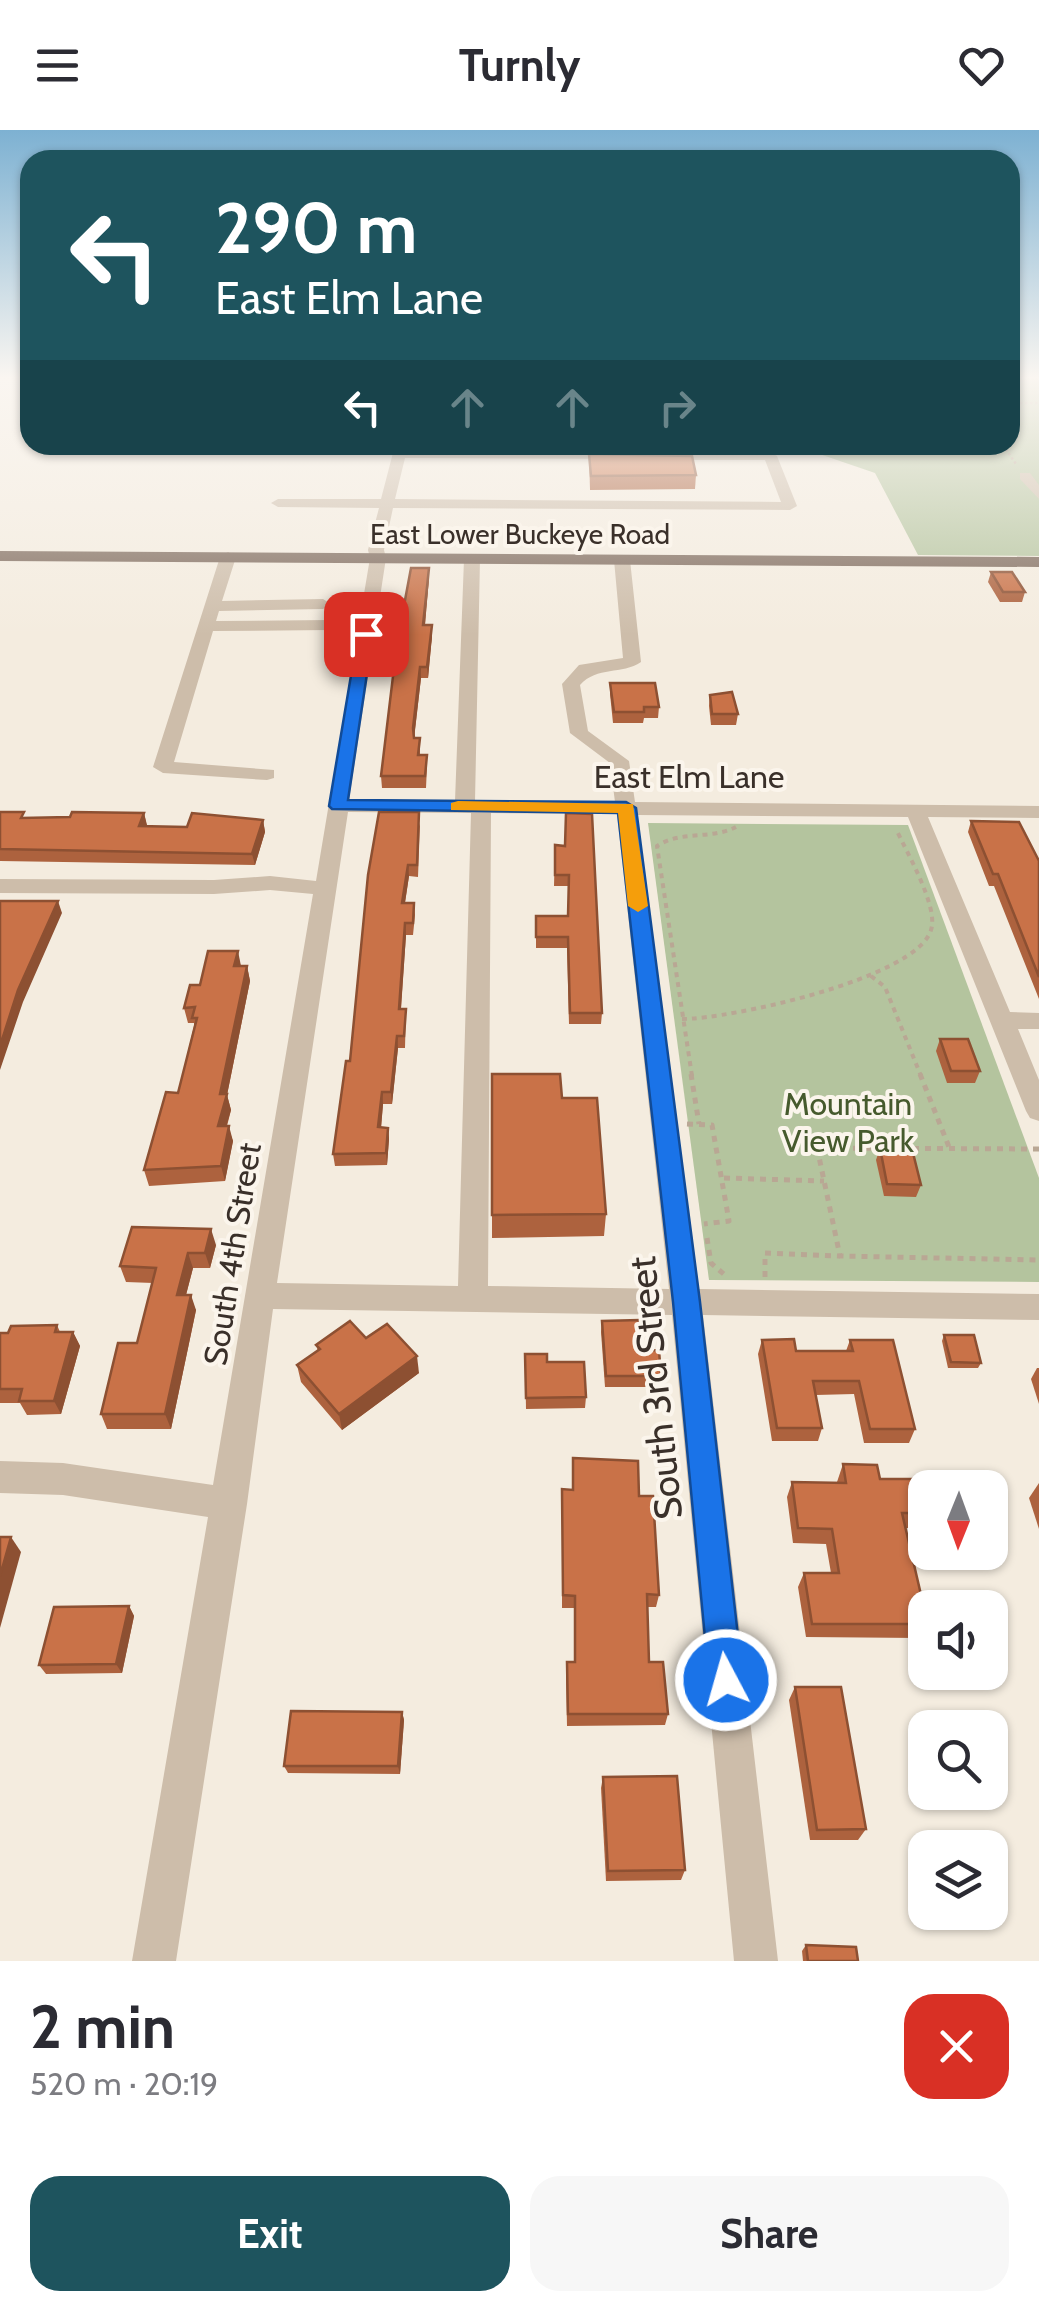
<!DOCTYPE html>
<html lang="en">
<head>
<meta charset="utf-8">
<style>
  body { margin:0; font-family:Cabin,sans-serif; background:#f7f7f7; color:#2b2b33; height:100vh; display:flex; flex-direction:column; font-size:38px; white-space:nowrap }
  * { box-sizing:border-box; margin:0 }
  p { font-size:32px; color:#7c7c81 }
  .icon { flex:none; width:55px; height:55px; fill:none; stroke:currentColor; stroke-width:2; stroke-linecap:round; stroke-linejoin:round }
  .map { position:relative; height:1831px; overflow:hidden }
  .side { display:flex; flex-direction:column; background:#fff; flex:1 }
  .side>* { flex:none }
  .banner { position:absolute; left:20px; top:20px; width:1000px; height:305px; border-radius:30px; box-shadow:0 2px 8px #0004; background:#1e545e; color:#fff; overflow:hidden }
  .needle { width:65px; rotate:181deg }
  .buttons { position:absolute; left:908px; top:1340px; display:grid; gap:20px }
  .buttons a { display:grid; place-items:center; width:100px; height:100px; border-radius:20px; background:#fff; box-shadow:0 2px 8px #0004; font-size:50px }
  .pin { position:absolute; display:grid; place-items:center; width:85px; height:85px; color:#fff; margin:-42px; border-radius:20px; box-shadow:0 5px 15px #0006 }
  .me { position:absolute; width:110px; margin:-55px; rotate:354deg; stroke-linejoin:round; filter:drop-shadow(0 0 8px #0008) }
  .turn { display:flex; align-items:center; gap:35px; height:210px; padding:0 30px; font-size:45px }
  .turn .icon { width:130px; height:130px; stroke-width:2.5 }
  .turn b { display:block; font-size:70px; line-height:85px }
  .lanes { display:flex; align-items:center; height:95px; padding:0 30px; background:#0003; justify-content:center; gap:50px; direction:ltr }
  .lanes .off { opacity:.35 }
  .round { display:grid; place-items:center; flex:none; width:105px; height:105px; border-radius:30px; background:#f7f7f7 }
  .overview { display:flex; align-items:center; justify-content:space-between; height:170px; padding:0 30px }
  h1 { font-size:60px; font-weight:800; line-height:75px }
  .action { display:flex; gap:20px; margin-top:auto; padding:20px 30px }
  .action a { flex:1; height:115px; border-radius:30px; background:#1e545e; color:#fff; font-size:40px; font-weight:800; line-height:115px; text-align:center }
  .action a+a { background:#f7f7f7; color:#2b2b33 }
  header { display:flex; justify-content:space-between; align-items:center; height:130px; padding:0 30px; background:#fff; font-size:45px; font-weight:800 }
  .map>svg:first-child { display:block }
</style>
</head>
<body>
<header><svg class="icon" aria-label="menu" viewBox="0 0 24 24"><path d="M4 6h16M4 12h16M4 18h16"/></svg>Turnly<svg class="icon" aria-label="heart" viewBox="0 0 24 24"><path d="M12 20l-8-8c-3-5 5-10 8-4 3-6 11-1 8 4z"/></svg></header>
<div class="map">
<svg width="1039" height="1831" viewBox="0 0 1039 1831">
  <rect width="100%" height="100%" fill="#f4ecdf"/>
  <g fill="#b4c49e">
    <polygon points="1010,249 1039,249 1039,426 918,425 875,343 793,315 1010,315"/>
    <polygon points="648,693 908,695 1039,1048 1039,1152 709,1150"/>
  </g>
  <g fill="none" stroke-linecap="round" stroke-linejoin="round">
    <g stroke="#b9a794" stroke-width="2.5" stroke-dasharray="2.5 2.5" stroke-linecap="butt">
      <polyline points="1010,273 1039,273"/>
      <polyline points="1003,315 1016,334"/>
    </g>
    <g stroke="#b9a794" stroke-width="4" stroke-dasharray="5 5" stroke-linecap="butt">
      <polyline points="871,846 885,857 921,946"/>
      <path d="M 682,889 C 729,889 916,849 931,800 C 939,777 906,721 896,699"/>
      <path d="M 692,946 L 657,716 C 681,700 711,710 736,697"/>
    </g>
    <g stroke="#b9a794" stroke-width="5" stroke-dasharray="6 6" stroke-linecap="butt">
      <polyline points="691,944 699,994"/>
      <polyline points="920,944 949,1017"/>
      <polyline points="687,994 712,995 729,1091 704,1094"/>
      <polyline points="1039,1019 824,1018 819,1027 840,1126 1039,1130"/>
      <polyline points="724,1048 824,1051"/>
      <polyline points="707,1108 711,1133 726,1146"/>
      <polyline points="765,1147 765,1123 840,1126"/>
    </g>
    <g fill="#cdbdaa" fill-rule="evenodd">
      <path d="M 395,315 L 407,315 L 406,320 L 619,321 L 626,325 L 619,329 L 405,328 L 395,369 L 781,372 L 765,330 L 659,330 L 652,326 L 659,322 L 770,322 L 777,326 L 797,376 L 790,380 L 393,378 L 384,420 L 386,428 L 349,670 L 455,671 L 464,429 L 472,424 L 480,429 L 475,671 L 615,672 L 610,633 L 570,603 L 562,554 L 579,535 L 623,528 L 614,430 L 622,425 L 630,430 L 641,532 C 622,545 597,536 580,555 L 588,601 L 629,631 L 635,672 L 1039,676 L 1039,688 L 928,687 L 1010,882 L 1039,883 L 1039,899 L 1018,899 L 1039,950 L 1039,991 L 1030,988 L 1026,981 L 908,687 L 637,685 L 699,1159 L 1039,1164 L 1039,1190 L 703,1185 L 778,1831 L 734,1831 L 672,1185 L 273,1179 L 247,1374 L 176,1831 L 132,1831 L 208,1387 L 63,1365 L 0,1363 L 0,1331 L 63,1333 L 213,1355 L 313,764 L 270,760 L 214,764 L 0,763 L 0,749 L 214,750 L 270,746 L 316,751 L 370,428 L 368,420 L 379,378 L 278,377 L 271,373 L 278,369 L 381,369 ZM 348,682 L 471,683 L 458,1156 L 277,1153 ZM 491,683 L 617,684 L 669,1159 L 488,1156 Z"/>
      <polygon points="1020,343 1030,343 1039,355 1039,369 1020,349"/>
      <polygon points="228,422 236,427 222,471 323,469 331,474 323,479 219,481 216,491 329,490 337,495 329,500 213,501 174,632 274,640 274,648 267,650 163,643 153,637 220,427"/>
    </g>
    <polygon fill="#7d695b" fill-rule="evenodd" points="0,421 1039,427 1039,437 0,431"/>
  </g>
  <g fill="#ad623e">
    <polygon points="589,324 696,345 695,359 590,360"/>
    <polygon points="991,442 1025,462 1022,472 1000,472 988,452"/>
    <polygon points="429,448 425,495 432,495 432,506 428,548 421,548 414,608 420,619 420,625 427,636 426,658 382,658 381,646"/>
    <polygon points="610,553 659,577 658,588 644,588 643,593 613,593 610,564"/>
    <polygon points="710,565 738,584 736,595 711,595 709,576"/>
    <polygon points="0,682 25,688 70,687 144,683 147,697 187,697 263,690 265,702 255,735 0,731"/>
    <polygon points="971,691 1039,731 1039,869 994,756 989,756 968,702"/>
    <polygon points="420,693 418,747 409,746 405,773 414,773 415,785 413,805 406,805 401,879 406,879 405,918 398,918 392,974 383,974 381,998 388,998 389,1009 387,1035 335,1036 333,1024 350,931"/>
    <polygon points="555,715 565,716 602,883 601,894 569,894 567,818 536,818 536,786 568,786 569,756 554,756"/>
    <polygon points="241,836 247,836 250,851 227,965 231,980 227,996 233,1011 225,1051 149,1056 144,1040 178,963 194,896 194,893 188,893 184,878 200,855"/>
    <polygon points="940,909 980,941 975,953 947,953 936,921"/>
    <polygon points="562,968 606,1084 604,1106 492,1108 492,1085"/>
    <polygon points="880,1018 921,1055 916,1067 884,1066 876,1030"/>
    <polygon points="216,1115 210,1138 193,1138 186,1165 196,1180 171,1299 107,1299 101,1284 137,1213 153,1153 126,1152 120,1136"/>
    <polygon points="602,1191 641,1221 661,1246 660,1257 605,1257 601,1202"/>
    <polygon points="57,1195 60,1202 73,1202 80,1216 61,1284 27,1285 20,1273 0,1273 0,1203"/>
    <polygon points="944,1205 981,1233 978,1238 948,1238 942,1211"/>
    <polygon points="366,1208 419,1243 342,1300 301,1252 297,1235 318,1221 316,1215"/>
    <polygon points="762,1210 796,1221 846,1221 850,1210 915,1299 909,1313 864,1313 854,1264 816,1265 822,1298 818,1311 772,1311 758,1224"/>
    <polygon points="525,1224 547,1232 586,1267 585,1278 526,1279"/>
    <polygon points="1037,1238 1039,1238 1039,1274 1031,1249"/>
    <polygon points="573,1328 639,1366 659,1465 656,1477 647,1477 649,1532 668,1584 665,1595 567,1596 566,1544 567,1532 574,1532 574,1478 562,1478 562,1359 572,1360"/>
    <polygon points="843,1334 880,1349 919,1383 911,1398 906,1398 925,1482 925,1498 919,1508 806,1507 798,1457 804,1443 831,1443 826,1414 793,1413 787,1367 792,1352 837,1352"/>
    <polygon points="1039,1353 1039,1399 1029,1368"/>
    <polygon points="129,1476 134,1486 122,1543 46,1544 39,1535"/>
    <polygon points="795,1557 866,1699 858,1710 810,1710 789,1570"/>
    <polygon points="402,1582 404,1590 400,1644 288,1643 284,1636"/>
    <polygon points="603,1647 685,1740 681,1750 606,1751 601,1658"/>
    <polygon points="806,1815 858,1831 803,1831 802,1821"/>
  </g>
  <g fill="#8d5032">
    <polygon points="429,438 429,448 424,505 423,495"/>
    <polygon points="432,495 432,506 428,548 427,537"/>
    <polygon points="420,537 421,548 414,609 413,598"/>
    <polygon points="144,683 147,695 142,708 139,696"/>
    <polygon points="263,690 265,702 255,735 252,724"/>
    <polygon points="408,735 409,746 403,785 402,773"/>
    <polygon points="58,771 62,783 23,872 0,940 0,916 18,860"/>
    <polygon points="405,793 406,805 400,891 399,879"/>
    <polygon points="238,821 241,836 234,836"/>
    <polygon points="247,836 250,851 227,965 231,980 222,1011 218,996 220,964"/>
    <polygon points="397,906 398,918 392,974 391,962"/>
    <polygon points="382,962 383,974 380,1009 378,997"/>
    <polygon points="229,996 233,1011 225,1051 221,1036"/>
    <polygon points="388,998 389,1009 387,1035 386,1023"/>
    <polygon points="211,1099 216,1115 210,1138 205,1123"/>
    <polygon points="188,1123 193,1138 182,1180 177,1165"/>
    <polygon points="191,1165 196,1180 171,1299 165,1284"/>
    <polygon points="73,1202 80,1216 61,1284 54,1271"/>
    <polygon points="417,1226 419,1243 342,1300 339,1284"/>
    <polygon points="11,1407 21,1422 0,1498 0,1446"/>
    <polygon points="129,1476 134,1486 122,1543 116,1534"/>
    <polygon points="402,1582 404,1590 400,1644 398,1636"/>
  </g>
  <g fill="#c97248" stroke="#8d5032" stroke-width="2.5">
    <polygon points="589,324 692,326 696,345 591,346"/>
    <polygon points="411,438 429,438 423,495 432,495 427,537 420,537 413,598 414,608 420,608 418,625 427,625 425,646 381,646 397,513"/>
    <polygon points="991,442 1012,442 1025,462 1003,462"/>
    <polygon points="610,553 655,553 659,577 644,577 644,582 614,582"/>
    <polygon points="732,562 738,584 712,584 710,565"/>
    <polygon points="0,682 24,682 21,688 70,687 72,682 144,683 139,696 187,697 192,683 263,690 252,724 0,719"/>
    <polygon points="379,682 419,682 417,735 408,735 402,773 414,773 413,793 405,793 399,879 406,879 404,906 397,906 391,962 382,962 378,997 388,998 386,1023 333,1024 346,931 350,931 368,745"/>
    <polygon points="566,683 592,684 602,883 570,883 568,807 536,807 536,786 568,786 569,745 555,745 555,715 565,716"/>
    <polygon points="971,691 1019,692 1039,731 1039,847 998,744 993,744"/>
    <polygon points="0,771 58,771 18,860 0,916"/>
    <polygon points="208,821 238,821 234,836 247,836 220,964 227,964 218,996 229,996 221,1036 144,1040 166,962 178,963 197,888 192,888 195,877 184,878 190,855 200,855"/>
    <polygon points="940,909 968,909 980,941 951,941"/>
    <polygon points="492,944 560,944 562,968 597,968 606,1084 492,1085"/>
    <polygon points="880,1018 912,1019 921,1055 887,1054"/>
    <polygon points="132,1097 211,1099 205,1123 188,1123 177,1165 191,1165 165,1284 101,1284 118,1213 137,1213 156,1138 120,1136"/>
    <polygon points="639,1190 641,1221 659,1220 661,1246 606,1246 602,1191"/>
    <polygon points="350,1191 366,1208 387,1194 417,1226 339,1284 297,1235 320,1219 316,1215"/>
    <polygon points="57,1195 55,1202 73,1202 54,1271 19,1271 22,1259 0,1259 0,1203 8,1203 11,1196"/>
    <polygon points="944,1205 974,1205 981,1233 951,1232"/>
    <polygon points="794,1209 796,1221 853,1221 850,1210 893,1210 915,1299 870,1299 859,1251 813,1251 822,1298 777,1298 762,1210"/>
    <polygon points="525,1224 547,1224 547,1232 584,1232 586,1267 526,1268"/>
    <polygon points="573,1328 638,1331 639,1366 653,1366 659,1465 647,1464 649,1532 663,1532 668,1584 568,1584 567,1532 575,1532 575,1466 563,1465 562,1359 573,1360"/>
    <polygon points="843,1334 877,1335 880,1349 912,1349 919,1383 902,1383 925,1482 925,1494 812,1494 804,1443 839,1443 832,1399 798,1398 792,1352 846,1353"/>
    <polygon points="0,1407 11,1407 0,1446"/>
    <polygon points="129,1476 116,1534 39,1535 54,1477"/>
    <polygon points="795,1557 841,1557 866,1699 817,1700"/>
    <polygon points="291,1581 402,1582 398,1636 284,1636"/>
    <polygon points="677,1646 685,1740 608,1741 603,1647"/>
    <polygon points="806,1815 856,1817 858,1831 808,1831"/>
  </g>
  <linearGradient id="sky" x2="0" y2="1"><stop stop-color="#7db1d2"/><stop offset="0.49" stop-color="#faf6f1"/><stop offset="1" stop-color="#faf6f1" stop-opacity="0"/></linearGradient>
  <rect width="1039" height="505" fill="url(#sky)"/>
  <polygon fill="#1a73e8" stroke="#114b97" stroke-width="2.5" points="366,499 373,504 348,670 626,672 636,678 700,1172 743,1550 738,1562 726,1567 714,1562 709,1550 673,1172 618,683 332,679 329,676 358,504"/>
  <polygon fill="#f59e0b" points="458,671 633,674 648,776 638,782 628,776 618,683 451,680 451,673"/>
  <g text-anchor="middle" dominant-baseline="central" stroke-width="8" stroke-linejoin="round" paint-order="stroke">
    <g font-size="28" fill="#3a302a" stroke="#fbf5ec">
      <text x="520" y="404">East Lower Buckeye Road</text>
    </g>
    <g font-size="32" fill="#3a302a" stroke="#fbf5ec">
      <text x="689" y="646">East Elm Lane</text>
      <text transform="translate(232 1124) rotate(-81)">South 4th Street</text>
    </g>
    <g font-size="32" fill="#465a2d" stroke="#fbf5ec">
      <text x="848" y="973">Mountain<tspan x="848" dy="37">View Park</tspan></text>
    </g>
    <g font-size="38" fill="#3a302a" stroke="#fbf5ec">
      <text transform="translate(655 1258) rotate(-96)">South 3rd Street</text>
    </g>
  </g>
</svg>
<div class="buttons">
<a><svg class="needle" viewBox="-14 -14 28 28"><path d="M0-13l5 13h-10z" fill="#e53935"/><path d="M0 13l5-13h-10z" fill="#7c7c81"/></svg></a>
<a><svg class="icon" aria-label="sound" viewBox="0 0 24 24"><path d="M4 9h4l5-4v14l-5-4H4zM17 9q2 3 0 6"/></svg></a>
<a><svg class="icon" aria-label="search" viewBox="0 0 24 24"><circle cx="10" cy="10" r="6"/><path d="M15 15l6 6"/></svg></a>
<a><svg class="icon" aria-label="layers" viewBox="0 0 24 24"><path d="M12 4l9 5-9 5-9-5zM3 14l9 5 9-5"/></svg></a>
</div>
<div class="pin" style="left:366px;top:504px;background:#d93025"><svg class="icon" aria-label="arrive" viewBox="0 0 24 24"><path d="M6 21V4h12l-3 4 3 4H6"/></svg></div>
<svg class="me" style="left:726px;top:1550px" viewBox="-20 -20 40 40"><circle r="17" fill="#1a73e8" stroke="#fff" stroke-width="3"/><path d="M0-11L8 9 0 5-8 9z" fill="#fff"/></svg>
<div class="banner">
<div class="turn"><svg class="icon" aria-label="left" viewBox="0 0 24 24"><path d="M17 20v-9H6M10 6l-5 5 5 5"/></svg><div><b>290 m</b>East Elm Lane</div></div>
<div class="lanes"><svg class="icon" aria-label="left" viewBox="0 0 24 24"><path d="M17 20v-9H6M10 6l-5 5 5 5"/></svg><svg class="icon off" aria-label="ahead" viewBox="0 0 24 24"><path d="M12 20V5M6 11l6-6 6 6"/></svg><svg class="icon off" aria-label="ahead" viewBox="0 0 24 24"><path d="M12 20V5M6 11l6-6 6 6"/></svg><svg class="icon off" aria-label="right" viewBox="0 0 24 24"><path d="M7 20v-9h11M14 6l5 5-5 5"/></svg></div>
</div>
</div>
<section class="side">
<div class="overview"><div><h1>2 min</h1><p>520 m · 20:19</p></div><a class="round" style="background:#d93025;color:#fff"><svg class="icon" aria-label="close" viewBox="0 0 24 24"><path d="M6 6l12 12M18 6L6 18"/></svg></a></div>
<div class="action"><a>Exit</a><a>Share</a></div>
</section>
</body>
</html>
